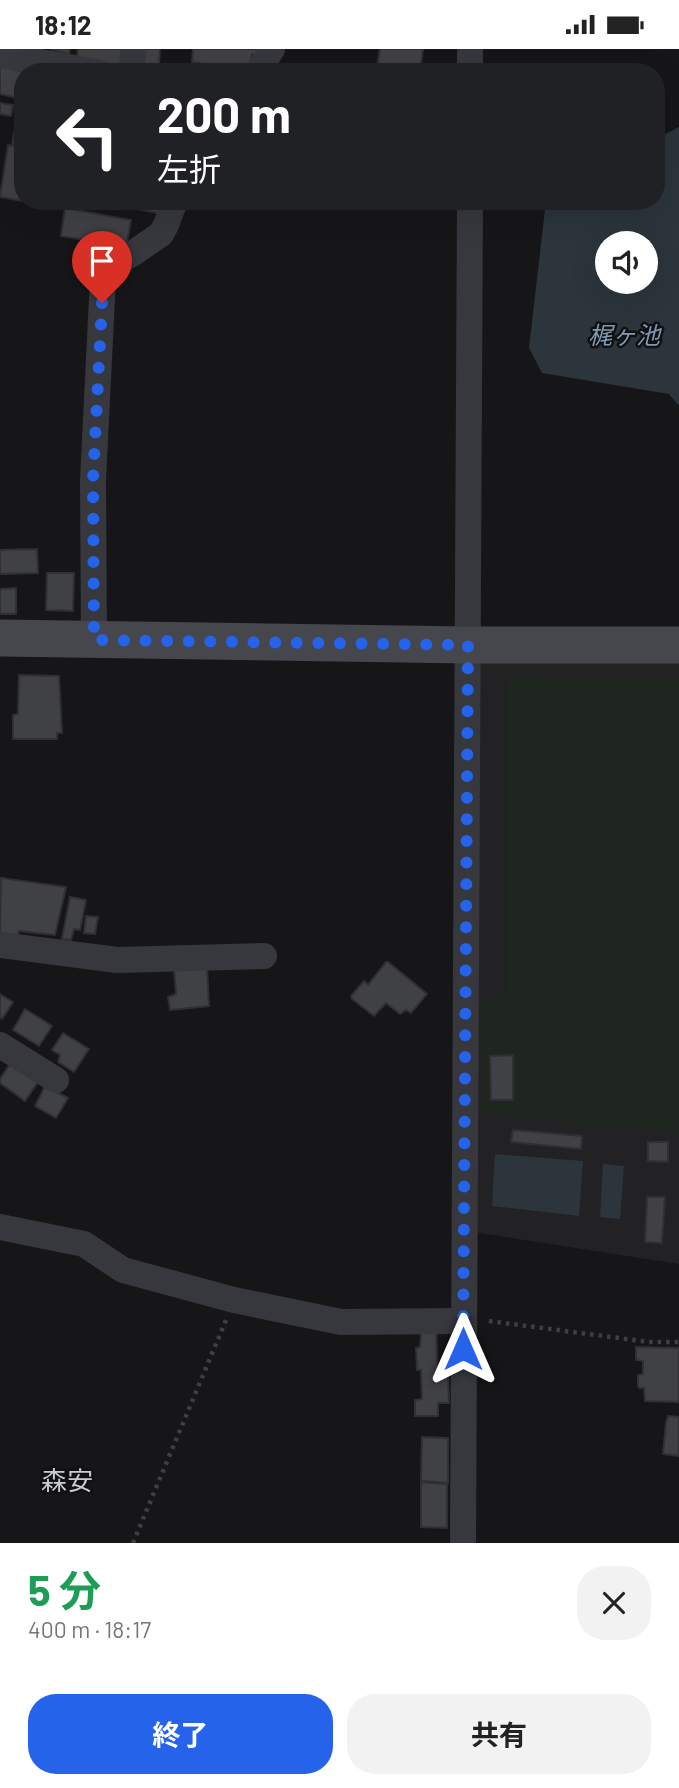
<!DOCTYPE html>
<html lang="ja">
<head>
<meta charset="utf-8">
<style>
  body { margin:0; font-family:Barlow,"Noto Sans JP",sans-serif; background:#f2f2f2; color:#222; height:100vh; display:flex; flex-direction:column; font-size:26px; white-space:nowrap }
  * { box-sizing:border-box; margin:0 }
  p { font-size:23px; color:#767676 }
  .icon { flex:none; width:38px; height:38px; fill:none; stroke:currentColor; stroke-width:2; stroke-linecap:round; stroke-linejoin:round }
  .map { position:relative; height:1494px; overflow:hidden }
  .drawer { display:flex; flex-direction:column; background:#fff; flex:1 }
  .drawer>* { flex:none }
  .top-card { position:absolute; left:14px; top:14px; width:651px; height:147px; border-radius:28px; box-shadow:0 7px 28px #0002; background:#202124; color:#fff; overflow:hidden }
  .buttons { position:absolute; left:595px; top:182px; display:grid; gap:14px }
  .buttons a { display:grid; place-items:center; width:63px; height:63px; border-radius:50%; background:#fff; box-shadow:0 7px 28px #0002; font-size:35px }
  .pin { position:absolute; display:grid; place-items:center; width:60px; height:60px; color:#fff; margin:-72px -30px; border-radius:50% 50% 50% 0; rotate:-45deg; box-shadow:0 0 7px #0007 }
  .pin .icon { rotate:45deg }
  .me { position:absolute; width:77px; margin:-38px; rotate:0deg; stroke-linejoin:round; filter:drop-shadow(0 0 5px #0008) }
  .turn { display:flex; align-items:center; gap:24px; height:147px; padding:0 28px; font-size:32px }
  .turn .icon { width:91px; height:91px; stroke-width:2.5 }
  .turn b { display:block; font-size:49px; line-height:60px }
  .round { display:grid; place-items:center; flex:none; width:74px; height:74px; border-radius:28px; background:#f2f2f2 }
  .overview { display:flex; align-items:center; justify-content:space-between; height:119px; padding:0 28px }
  h1 { font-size:42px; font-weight:700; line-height:52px; color:#1e9e55 }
  .button { display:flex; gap:14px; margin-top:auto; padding:14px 28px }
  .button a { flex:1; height:80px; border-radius:28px; background:#2563eb; color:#fff; font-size:28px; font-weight:700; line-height:80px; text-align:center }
  .button a+a { background:#f2f2f2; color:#222 }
  .status { display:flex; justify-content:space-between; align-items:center; height:49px; padding:0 35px; background:#fff; direction:ltr }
  .status svg { height:19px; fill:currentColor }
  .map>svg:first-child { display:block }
</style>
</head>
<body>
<div class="status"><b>18:12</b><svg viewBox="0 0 49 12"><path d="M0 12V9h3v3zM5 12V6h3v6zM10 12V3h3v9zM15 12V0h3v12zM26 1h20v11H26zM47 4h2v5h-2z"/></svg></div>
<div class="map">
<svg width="679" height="1494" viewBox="0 0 679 1494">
  <rect width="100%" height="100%" fill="#161618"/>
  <polygon fill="#222225" points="479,613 679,613 679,1215 473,1183"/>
  <polygon fill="#1e261f" points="507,627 679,628 679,1084 481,1065 481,951 508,944"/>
  <g fill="#2c353c" fill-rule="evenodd">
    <path d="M 679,78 L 679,357 L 669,345 L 542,324 L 529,299 L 546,152 L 656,152 L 656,90 ZM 607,194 L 646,194 L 646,233 L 607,233 Z"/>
    <polygon points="495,1105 583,1112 579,1167 492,1157"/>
    <polygon points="603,1115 624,1117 620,1170 600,1168"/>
  </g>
  <g fill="#404145" stroke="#303034" stroke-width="2">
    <polygon points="50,0 70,0 69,5"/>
    <polygon points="78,0 128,0 123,22 76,16"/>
    <polygon points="139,0 160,0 159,16 138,15"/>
    <polygon points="193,0 260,0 259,5 252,5 249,23 232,21 232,23 198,23 199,14 192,13"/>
    <polygon points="380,0 423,0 420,23 405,23 377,18"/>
    <polygon points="0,16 23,23 23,42 21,50 0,45"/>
    <polygon points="0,54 13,56 11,67 0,65"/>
    <polygon points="22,62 23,62 23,99 12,96 14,83 18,83"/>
    <polygon points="8,96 22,99 23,152 0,148"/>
    <polygon points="113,152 163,152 159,164 114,156"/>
    <polygon points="65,159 131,171 126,198 61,187"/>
    <polygon points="37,500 38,524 0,525 0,501"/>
    <polygon points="47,524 74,524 73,562 46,561"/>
    <polygon points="16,539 16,565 0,565 0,540"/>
    <polygon points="19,626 59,627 62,684 57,684 57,690 13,690 13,666 18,665"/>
    <polygon points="1,829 66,838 55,886 19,882 17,888 0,886"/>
    <polygon points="70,848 86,851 80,881 74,880 71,891 62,890"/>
    <polygon points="86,867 98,868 95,885 84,884"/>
    <polygon points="386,913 388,913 427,945 411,964 406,961 400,965 386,954 374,967 352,950 351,947 364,932 368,936"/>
    <polygon points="207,917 209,957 170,961 168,948 176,945 174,921"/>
    <polygon points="0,945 13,953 2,970 0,968"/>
    <polygon points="25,960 52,977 39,997 13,981"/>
    <polygon points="63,984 89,1000 74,1023 58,1013 60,1006 52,1001"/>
    <polygon points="513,1006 513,1051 491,1051 490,1007"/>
    <polygon points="10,1015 38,1033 25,1052 0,1034 0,1030"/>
    <polygon points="45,1037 68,1049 56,1069 35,1057"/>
    <polygon points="513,1081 582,1087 581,1100 511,1093"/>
    <polygon points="648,1093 668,1093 668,1113 648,1112"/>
    <polygon points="647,1148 665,1148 662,1194 645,1193"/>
    <polygon points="436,1283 438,1324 448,1324 449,1354 438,1354 438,1367 415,1367 415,1351 422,1350 421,1321 417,1321 416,1299 420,1298 421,1284"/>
    <polygon points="636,1298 679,1299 679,1353 645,1352 644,1339 639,1339 638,1337 638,1326 643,1325 643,1312 636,1311"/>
    <polygon points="668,1367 679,1368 679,1407 663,1405 666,1374"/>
    <polygon points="422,1388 448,1389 448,1434 421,1432"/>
    <polygon points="421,1433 447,1435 447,1479 421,1478"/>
  </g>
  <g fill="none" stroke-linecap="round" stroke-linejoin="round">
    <g stroke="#3d3f44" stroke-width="4.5" stroke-dasharray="3.5 5" stroke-linecap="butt">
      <polyline points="489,1272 649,1293 679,1293"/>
      <polyline points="133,1494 226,1271"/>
    </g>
    <g stroke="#37383d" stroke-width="26">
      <polyline points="470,0 470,23"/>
      <polyline points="0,6 97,23"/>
      <polyline points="132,23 133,0"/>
      <polyline points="258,23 272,0"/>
      <polyline points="94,591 93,431 103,229 111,216 132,205 161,185 166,176 175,152"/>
      <polyline points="0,896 117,911 264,907"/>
      <polyline points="0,996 56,1031"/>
      <polyline points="0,1178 84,1195 123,1221 234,1251 341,1273 463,1272"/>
      <polyline points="463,1494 470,152"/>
    </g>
    <polyline stroke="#45474d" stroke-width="37" points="0,589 468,596 679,596"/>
  </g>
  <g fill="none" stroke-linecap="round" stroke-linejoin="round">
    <polyline stroke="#2563eb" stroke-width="12" stroke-dasharray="0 21.6" points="102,254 93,431 94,591 468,596 463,1300"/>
  </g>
  <g text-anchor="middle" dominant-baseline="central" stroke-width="5" stroke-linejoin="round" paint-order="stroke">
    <g font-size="24" font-style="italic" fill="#7f9bb3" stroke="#111113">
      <text x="624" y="285">梶ヶ池</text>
    </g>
    <g font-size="26" fill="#c9ccd4" stroke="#111113">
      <text x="67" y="1430">森安</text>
    </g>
  </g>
</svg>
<div class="buttons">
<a><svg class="icon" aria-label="sound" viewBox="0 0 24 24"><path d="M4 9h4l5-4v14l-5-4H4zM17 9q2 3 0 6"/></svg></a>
</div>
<div class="pin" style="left:102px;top:254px;background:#d93025"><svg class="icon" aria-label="arrive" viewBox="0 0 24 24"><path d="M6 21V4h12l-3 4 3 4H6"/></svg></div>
<svg class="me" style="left:463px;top:1300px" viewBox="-20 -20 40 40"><path d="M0-17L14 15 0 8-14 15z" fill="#2563eb" stroke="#fff" stroke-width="4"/></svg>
<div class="top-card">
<div class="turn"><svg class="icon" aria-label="left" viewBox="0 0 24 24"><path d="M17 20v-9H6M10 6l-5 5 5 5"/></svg><div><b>200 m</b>左折</div></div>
</div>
</div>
<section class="drawer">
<div class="overview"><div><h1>5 分</h1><p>400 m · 18:17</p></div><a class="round"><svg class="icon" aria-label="close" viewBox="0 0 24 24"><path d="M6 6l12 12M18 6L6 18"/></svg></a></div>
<div class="button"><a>終了</a><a>共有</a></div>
</section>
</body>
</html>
